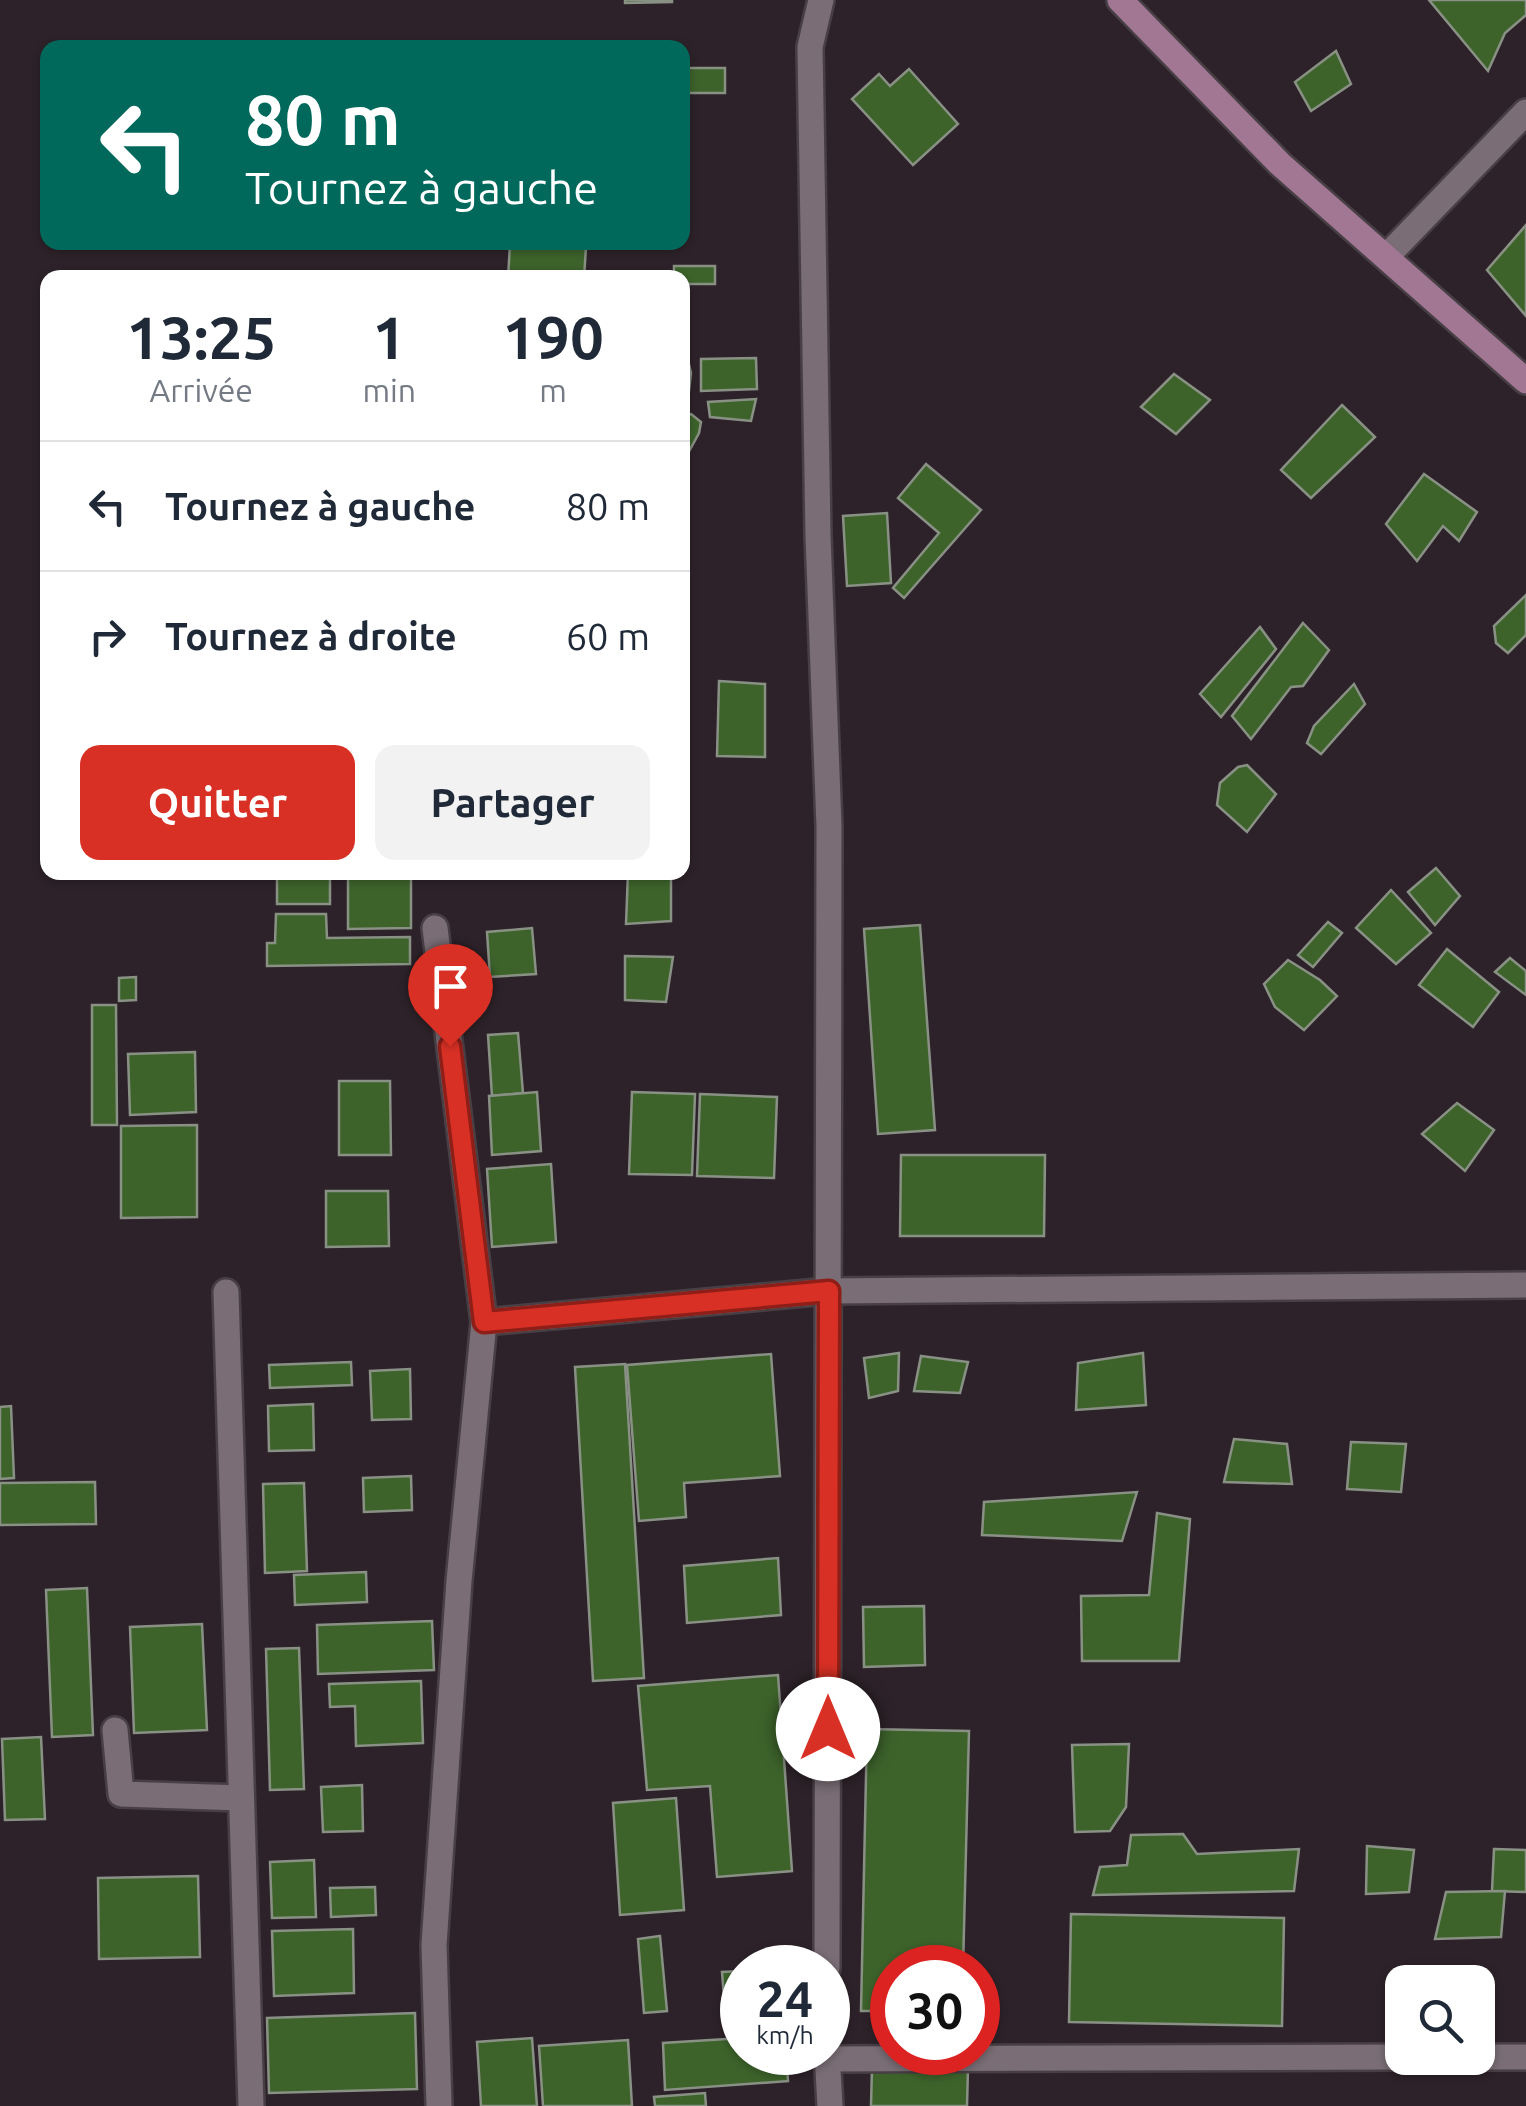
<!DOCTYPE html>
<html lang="fr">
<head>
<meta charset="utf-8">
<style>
  body { margin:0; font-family:Ubuntu,sans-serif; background:#f2f2f3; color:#1f2937; height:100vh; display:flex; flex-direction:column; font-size:38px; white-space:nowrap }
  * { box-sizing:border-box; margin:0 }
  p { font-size:32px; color:#747a83 }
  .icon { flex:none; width:55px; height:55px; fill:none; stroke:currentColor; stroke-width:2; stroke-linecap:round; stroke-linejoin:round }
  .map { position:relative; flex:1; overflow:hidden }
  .side { position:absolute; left:40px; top:270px; width:650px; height:610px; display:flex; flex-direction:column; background:#fff; border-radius:20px; box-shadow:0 2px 8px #0004 }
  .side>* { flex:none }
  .hud { position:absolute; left:40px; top:40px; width:650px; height:210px; border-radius:20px; box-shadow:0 2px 8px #0004; background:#00695c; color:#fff; overflow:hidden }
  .fabs { position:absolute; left:1385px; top:1965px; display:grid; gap:20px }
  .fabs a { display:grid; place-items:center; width:110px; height:110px; border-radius:20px; background:#fff; box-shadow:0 2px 8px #0004; font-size:50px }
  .speed { position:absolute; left:720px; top:1945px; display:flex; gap:20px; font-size:50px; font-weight:700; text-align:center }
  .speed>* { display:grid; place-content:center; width:130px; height:130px; border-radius:50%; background:#fff; box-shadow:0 2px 8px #0004; line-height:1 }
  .speed small { font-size:25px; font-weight:400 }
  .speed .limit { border:15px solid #d22; background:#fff; color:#111 }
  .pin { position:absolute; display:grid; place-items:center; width:85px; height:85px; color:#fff; margin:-102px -42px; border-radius:50% 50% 50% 0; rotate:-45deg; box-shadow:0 0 10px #0007 }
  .pin .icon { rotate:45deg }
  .me { position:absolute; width:110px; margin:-55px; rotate:0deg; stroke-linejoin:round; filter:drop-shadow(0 0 8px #0008) }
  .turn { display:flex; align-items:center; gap:35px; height:210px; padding:0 40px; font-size:45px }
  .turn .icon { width:130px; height:130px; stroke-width:2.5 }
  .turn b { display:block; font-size:70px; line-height:85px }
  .eta { display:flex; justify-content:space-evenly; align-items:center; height:170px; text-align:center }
  .eta b { font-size:60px; font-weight:700; line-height:70px }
  .action { display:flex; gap:20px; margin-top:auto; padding:20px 40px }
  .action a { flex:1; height:115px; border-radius:20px; background:#d93025; color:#fff; font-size:40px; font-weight:700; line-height:115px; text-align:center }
  .action a+a { background:#f2f2f3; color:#1f2937 }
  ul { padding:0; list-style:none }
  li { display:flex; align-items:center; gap:30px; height:130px; padding:0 40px; border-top:2px solid #e0e1e3 }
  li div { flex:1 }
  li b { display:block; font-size:38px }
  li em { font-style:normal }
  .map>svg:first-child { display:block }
</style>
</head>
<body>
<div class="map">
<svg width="1526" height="2106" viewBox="0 0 1526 2106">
  <rect width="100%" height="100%" fill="#2d2229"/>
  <g fill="#3d632b" stroke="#899185" stroke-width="2.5">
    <polygon points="625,0 672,0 672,2 625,3"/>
    <polygon points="1429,0 1526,0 1526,15 1505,33 1488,71"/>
    <polygon points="519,45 579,47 519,48"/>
    <polygon points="1336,51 1351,84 1311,111 1295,82"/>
    <rect x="682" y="68" width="43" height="25"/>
    <polygon points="909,69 958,124 913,165 852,99 879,74 890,86"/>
    <polygon points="1526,225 1526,316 1487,270"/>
    <polygon points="510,244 586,247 584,278 508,278"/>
    <polygon points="674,266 715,266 715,284 682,284 682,278 674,278"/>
    <polygon points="682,351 686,351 691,373 688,399 682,399"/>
    <polygon points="756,358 757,389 701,391 701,359"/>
    <polygon points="1174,374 1210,400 1176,434 1141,407"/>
    <polygon points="756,399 751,421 710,417 708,402"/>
    <polygon points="1342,405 1375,437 1311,498 1281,470"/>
    <polygon points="691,414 701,422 699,433 687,455 682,458 682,416"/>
    <polygon points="926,464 981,510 904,598 893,588 939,533 898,498"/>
    <polygon points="1424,474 1477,512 1459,541 1443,526 1417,561 1386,524"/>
    <polygon points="887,513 891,583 847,586 843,516"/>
    <polygon points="1526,595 1526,635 1508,653 1496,643 1494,626"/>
    <polygon points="1303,623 1329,650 1303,686 1291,687 1251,739 1232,716"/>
    <polygon points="1260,627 1276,649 1221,717 1200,694"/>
    <polygon points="719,681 765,684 765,757 717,756"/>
    <polygon points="1354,684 1365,704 1321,754 1307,743 1314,726"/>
    <polygon points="1247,765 1276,794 1247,832 1217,805 1220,783 1238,767"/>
    <polygon points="1436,868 1460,896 1435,925 1408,892"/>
    <rect x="277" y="872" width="53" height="32"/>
    <polygon points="348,872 411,872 411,928 348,929"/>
    <polygon points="628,872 671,872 671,921 626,924"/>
    <polygon points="1391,890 1431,933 1396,964 1356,928"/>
    <polygon points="276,914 326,914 327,938 410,937 410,964 267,966 267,943 275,943"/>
    <polygon points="1328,922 1342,933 1313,967 1298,955"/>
    <polygon points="920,925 935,1130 878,1134 864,929"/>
    <polygon points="532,928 536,974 490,977 487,932"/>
    <polygon points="1447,949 1499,992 1473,1027 1419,985"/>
    <polygon points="625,956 673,957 666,1002 625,1000"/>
    <polygon points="1510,958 1526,971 1526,995 1495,972"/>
    <polygon points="1288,960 1320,980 1337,996 1304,1030 1275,1007 1264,984"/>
    <polygon points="136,977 136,1000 119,1001 119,978"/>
    <polygon points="92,1005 116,1005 117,1125 92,1125"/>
    <polygon points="518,1033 523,1093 492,1096 488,1035"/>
    <polygon points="195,1052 196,1112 130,1115 128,1054"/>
    <polygon points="339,1081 390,1081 391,1155 339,1155"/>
    <polygon points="537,1092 541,1151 492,1155 489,1096"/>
    <polygon points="632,1092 695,1094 692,1175 629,1174"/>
    <polygon points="700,1094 777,1097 774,1178 697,1176"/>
    <polygon points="1457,1103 1494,1130 1465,1171 1422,1134"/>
    <polygon points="197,1125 197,1217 121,1218 121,1126"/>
    <polygon points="901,1155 1045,1155 1044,1236 900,1236"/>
    <polygon points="551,1164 556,1242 492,1247 487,1169"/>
    <polygon points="326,1191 388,1191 389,1246 326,1247"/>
    <polygon points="899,1353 898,1391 869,1398 864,1358"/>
    <polygon points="1143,1353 1146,1405 1076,1410 1078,1363"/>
    <polygon points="771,1354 780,1476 684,1483 686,1517 639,1521 627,1365"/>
    <polygon points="921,1356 968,1362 960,1393 914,1391"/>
    <polygon points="351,1362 352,1385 270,1388 269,1365"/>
    <polygon points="625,1364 644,1678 593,1681 575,1367"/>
    <polygon points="410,1369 411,1419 372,1420 370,1371"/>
    <polygon points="313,1404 314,1450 269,1451 268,1406"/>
    <polygon points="11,1406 14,1478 0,1479 0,1407"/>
    <polygon points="1234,1439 1287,1444 1292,1484 1224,1482"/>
    <polygon points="1351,1442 1406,1444 1401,1492 1347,1489"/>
    <polygon points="411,1476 412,1510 364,1512 363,1478"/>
    <polygon points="95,1482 96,1524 0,1525 0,1483"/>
    <polygon points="304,1483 307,1571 265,1573 263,1484"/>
    <polygon points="1137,1492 1122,1541 982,1535 984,1502"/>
    <polygon points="1157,1513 1190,1519 1179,1661 1082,1661 1081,1596 1149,1595"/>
    <polygon points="778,1558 781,1615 687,1623 684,1566"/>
    <polygon points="366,1572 367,1602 295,1605 294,1575"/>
    <polygon points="87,1588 93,1735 52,1737 46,1590"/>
    <polygon points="924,1606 925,1665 864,1667 863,1607"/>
    <polygon points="432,1621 434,1670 318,1674 317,1625"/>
    <polygon points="202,1624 207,1730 134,1733 130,1627"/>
    <polygon points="299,1648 304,1789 270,1790 266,1649"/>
    <polygon points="778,1675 792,1871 717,1877 710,1786 647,1790 638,1686"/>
    <polygon points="421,1681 423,1743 356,1746 355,1706 330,1707 329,1684"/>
    <polygon points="867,1729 969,1731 963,1968 892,1968 892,2011 861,2011"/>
    <polygon points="41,1737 45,1819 5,1820 2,1739"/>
    <polygon points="1129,1744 1126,1807 1110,1831 1075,1832 1072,1745"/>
    <polygon points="362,1785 363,1831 323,1832 321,1787"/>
    <polygon points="676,1798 684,1910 620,1915 613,1803"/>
    <polygon points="1183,1834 1197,1854 1299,1849 1294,1891 1093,1895 1100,1867 1127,1865 1131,1835"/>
    <polygon points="1367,1846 1414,1850 1409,1892 1366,1894"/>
    <polygon points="1494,1849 1526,1850 1526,1892 1492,1891"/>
    <polygon points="314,1860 316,1917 272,1918 270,1862"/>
    <polygon points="198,1876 200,1957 99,1959 98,1878"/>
    <polygon points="375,1887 376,1915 331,1917 330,1888"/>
    <polygon points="1505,1891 1501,1937 1435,1939 1446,1892"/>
    <polygon points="1071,1914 1284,1918 1282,2026 1069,2022"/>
    <polygon points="353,1929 354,1993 274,1996 272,1931"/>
    <polygon points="660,1936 667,2011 644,2013 638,1939"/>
    <polygon points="742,1971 742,2035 727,2037 722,1972"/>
    <polygon points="415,2013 417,2089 269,2093 267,2018"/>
    <polygon points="532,2038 537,2106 481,2106 477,2042"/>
    <polygon points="742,2038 742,2052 786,2052 788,2081 665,2090 663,2043"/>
    <polygon points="628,2040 632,2106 543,2106 539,2046"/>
    <polygon points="872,2067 968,2068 967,2106 871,2106"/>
    <polygon points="705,2093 706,2106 655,2106 654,2097"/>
  </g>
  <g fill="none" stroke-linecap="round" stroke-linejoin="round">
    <defs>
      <g id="minor">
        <polyline points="821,0 810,47 818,536 829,826 827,1968"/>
        <polyline points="1387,256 1526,112"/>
        <polyline points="435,928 484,1322 459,1581 434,1945 439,2106"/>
        <polyline points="226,1292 251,2106"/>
        <polyline points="484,1322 829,1291 1526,1285"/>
        <polyline points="115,1730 121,1794 241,1798"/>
        <polyline points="827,2052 830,2106"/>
        <polyline points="1478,2057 1526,2057"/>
        <polyline points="827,2059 1402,2057"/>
      </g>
      <polyline id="secondary" points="1120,0 1280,164 1526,381"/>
    </defs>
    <use href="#minor" stroke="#483f45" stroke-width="30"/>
    <use href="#secondary" stroke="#483f45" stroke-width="30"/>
    <use href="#minor" stroke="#7a6d75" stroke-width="25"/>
    <use href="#secondary" stroke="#a17794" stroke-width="25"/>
  </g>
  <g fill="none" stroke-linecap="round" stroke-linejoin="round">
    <defs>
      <polyline id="route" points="450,1046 484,1322 829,1291 828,1729"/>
    </defs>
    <use href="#route" stroke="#8d1f18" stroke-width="25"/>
    <use href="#route" stroke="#d93025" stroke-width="18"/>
  </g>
</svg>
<div class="fabs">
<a><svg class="icon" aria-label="search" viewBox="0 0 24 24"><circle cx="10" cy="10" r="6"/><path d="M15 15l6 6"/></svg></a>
</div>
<div class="speed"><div>24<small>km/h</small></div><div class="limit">30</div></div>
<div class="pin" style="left:450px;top:1046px;background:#d93025"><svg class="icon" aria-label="arrive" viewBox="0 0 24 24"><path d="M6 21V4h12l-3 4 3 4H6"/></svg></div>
<svg class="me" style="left:828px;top:1729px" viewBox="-20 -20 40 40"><circle r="19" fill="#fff"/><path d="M0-13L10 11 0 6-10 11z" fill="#d93025"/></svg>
<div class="hud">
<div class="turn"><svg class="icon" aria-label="left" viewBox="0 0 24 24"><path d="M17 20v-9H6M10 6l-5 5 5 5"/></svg><div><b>80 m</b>Tournez à gauche</div></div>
</div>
<section class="side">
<div class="eta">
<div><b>13:25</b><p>Arrivée</p></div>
<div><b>1</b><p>min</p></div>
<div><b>190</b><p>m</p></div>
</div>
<ul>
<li><svg class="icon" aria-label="left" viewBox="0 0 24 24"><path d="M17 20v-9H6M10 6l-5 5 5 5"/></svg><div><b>Tournez à gauche</b></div><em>80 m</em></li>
<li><svg class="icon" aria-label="right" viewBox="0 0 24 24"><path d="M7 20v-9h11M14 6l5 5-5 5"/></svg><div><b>Tournez à droite</b></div><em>60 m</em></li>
</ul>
<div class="action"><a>Quitter</a><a>Partager</a></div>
</section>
</div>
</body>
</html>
